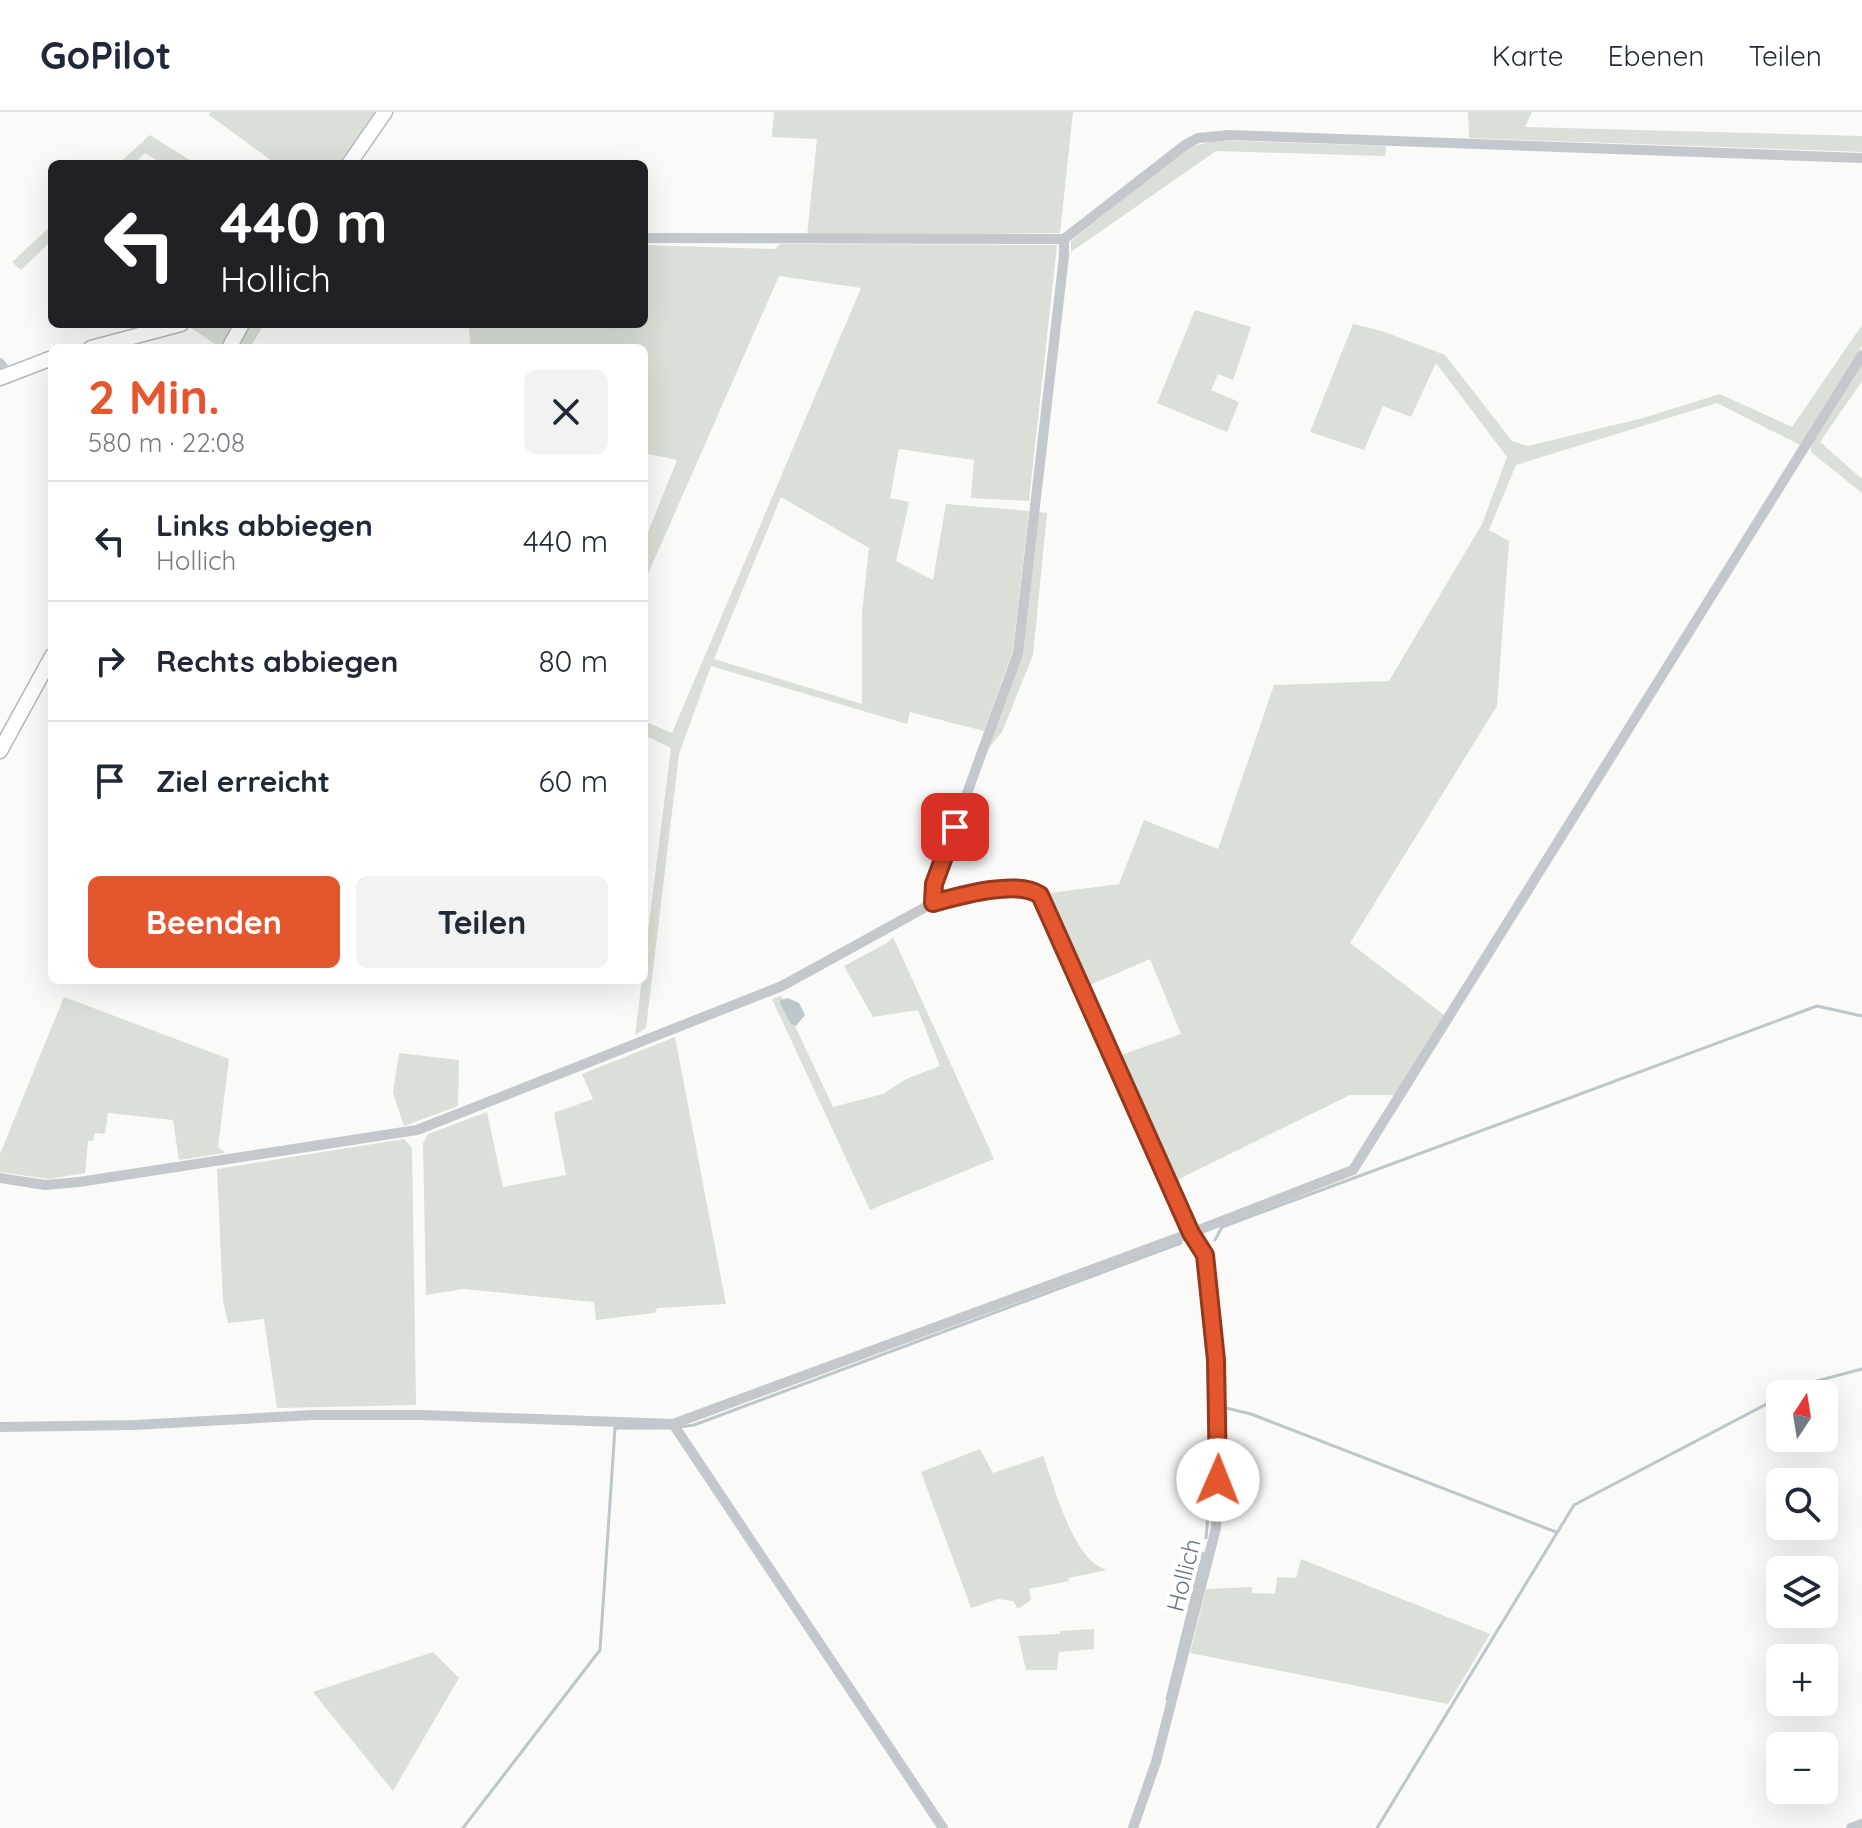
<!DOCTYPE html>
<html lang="de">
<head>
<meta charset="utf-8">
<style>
  body { margin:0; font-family:Quicksand,sans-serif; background:#f2f2f3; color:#1f2937; height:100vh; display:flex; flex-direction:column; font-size:30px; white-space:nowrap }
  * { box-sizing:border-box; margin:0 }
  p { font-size:26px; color:#747a83 }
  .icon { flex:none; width:44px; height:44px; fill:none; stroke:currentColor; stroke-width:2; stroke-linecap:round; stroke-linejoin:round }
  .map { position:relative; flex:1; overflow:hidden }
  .panel { position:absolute; left:48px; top:232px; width:600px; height:640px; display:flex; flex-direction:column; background:#fff; border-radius:12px; box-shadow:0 8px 32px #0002 }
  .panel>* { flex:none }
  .top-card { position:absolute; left:48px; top:48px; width:600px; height:168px; border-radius:12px; box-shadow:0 8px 32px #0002; background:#202124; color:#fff; overflow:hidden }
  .needle { width:52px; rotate:12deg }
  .controls { position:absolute; left:1766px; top:1268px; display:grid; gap:16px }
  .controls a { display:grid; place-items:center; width:72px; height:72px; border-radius:12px; background:#fff; box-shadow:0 8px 32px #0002; font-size:40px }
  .pin { position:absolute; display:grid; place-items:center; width:68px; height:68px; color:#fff; margin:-34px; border-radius:16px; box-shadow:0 4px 12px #0006 }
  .me { position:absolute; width:88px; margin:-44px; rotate:1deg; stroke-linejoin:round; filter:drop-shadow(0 0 6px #0008) }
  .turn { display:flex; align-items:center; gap:28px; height:168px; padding:0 40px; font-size:36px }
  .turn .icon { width:104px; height:104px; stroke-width:2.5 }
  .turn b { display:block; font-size:56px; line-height:68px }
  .round { display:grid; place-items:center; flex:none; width:84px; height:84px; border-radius:12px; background:#f2f2f3 }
  .headline { display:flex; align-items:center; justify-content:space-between; height:136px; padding:0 40px }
  h1 { font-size:48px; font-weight:700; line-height:60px; color:#e4572e }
  .action { display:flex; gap:16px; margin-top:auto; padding:16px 40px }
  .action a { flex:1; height:92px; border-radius:12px; background:#e4572e; color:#fff; font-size:32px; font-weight:700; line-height:92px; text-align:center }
  .action a+a { background:#f2f2f3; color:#1f2937 }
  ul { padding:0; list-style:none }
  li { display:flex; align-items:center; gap:24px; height:120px; padding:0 40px; border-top:2px solid #e0e1e3 }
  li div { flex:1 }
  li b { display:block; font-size:30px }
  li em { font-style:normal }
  header { display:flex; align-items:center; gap:48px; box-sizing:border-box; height:112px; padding:0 40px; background:#fff; border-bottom:2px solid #e0e1e3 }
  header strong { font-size:38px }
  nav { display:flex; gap:44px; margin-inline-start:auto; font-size:28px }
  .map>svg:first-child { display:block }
</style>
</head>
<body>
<header>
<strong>GoPilot</strong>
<nav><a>Karte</a><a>Ebenen</a><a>Teilen</a></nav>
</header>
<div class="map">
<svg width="1862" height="1716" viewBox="0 0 1862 1716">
  <rect width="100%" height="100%" fill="#fafaf8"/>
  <g fill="#dadfd7" fill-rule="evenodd">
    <polygon points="211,0 376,0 340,52 276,52 209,3"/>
    <polygon points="774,0 1073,0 1060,121 807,124 817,27 772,25"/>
    <polygon points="1468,0 1532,0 1525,15 1862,24 1862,40 1469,26"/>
    <polygon points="150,23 196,52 163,52 145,41 134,52 118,52"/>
    <polygon points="1216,28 1386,34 1385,44 1216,39 1071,140 1071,129 1187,36"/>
    <polygon points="52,113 52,128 21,158 12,150"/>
    <path d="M 780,132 L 1057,133 L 1029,389 L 971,386 L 974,348 L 899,337 L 890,386 L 909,390 L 896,449 L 933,468 L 946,392 L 1029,399 L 1013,538 L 984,619 L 910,600 L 907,612 L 711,554 L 679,642 L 646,916 L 635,923 L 671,636 L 644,623 L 644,609 L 672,621 L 861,176 L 779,164 L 644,471 L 644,430 L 677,348 L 644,341 L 644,236 L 470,236 L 469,212 L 644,212 L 644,133 L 775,137 ZM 781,385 L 869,436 L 862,501 L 862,592 L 714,547 Z"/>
    <polygon points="1195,198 1251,215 1233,268 1218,262 1211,278 1239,290 1227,320 1157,291"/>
    <polygon points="203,212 264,212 250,236 221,236 191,216"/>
    <polygon points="1353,212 1382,219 1445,243 1512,329 1528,334 1643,306 1720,282 1792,315 1862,213 1862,234 1800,333 1717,291 1516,353 1489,418 1509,429 1497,594 1350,831 1444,903 1396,983 1350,983 1175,1069 1121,943 1181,922 1150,847 1088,874 1050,781 1119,772 1144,708 1218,737 1274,573 1389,569 1482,412 1507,345 1436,251 1411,305 1383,294 1364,338 1310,320"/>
    <polygon points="1862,249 1862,269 1820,330 1862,367 1862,381 1811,340 1811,332"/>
    <polygon points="1039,400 1047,401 1033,543 1002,620 987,638 1022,540"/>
    <polygon points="893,825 994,1047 870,1098 772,887 781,884 833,995 883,982 906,967 940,954 918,898 873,905 844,854 887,831"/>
    <polygon points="64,885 229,947 218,1035 225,1041 179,1048 173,1008 108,1001 105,1022 95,1021 93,1029 88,1029 85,1061 49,1067 0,1060 0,1042"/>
    <polygon points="675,925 726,1192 658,1196 654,1201 596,1208 594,1190 464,1177 426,1183 423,1031 428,1022 487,1000 503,1075 566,1063 554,1001 593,987 582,962"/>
    <polygon points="399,941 459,948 458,994 404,1014 393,981"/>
    <polygon points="404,1027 412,1036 416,1293 277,1296 264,1207 228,1211 223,1189 217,1057"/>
    <path d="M 980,1337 L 993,1361 L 1043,1344 C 1055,1375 1072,1448 1107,1458 L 1068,1466 L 1069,1469 L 1029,1477 L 1031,1488 L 1018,1497 L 1013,1489 L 998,1487 L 971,1496 L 921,1360 Z"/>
    <polygon points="1301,1447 1490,1522 1448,1592 1190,1541 1206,1477 1252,1475 1252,1481 1275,1482 1277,1465 1296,1466"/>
    <polygon points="1094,1517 1094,1537 1059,1540 1057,1558 1026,1558 1018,1524 1060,1522 1060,1519"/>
    <polygon points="433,1540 459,1566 393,1679 313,1580"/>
  </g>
  <polygon fill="#bbc7cb" points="788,886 799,891 805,903 796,914 791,912 780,891 781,888"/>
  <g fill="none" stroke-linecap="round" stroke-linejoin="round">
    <g stroke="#bbc7cb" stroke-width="3">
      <polyline points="1215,1128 1222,1115 1817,894 1862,904"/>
      <polyline points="1786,1282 1802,1273 1862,1257"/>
      <polyline points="1226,1296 1251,1302 1556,1420"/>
      <polyline points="679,1315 694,1313 1181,1131"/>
      <polyline points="1206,1426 1212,1361 1212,1295"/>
      <polyline points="1167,1587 1203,1441"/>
      <polyline points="463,1716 600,1538 615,1316 672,1316"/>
      <polyline points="1377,1716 1574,1393 1780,1285"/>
    </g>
    <defs>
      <g id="secondary">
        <polyline points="349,52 385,0"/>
        <polyline points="91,236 181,212"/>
        <polyline points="229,236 242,212"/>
        <polyline points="0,266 52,246"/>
        <polyline points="0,639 52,544"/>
      </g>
    </defs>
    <use href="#secondary" stroke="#b3babf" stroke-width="17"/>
    <g stroke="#c3c8cc" stroke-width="10">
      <polyline points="644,126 1064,127"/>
      <polyline points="0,251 8,262"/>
      <polyline points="933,791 955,785 1019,776 1027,776 1040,783 1191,1121 1205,1143 1216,1248 1219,1344 1216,1416 1156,1650 1133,1716"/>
      <polyline points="0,1066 45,1073 79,1070 417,1018 782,874 933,791 934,772 1018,541 1064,144 1064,127 1185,33 1198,26 1229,23 1862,46"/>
      <polyline points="673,1312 943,1716"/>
      <polyline points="0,1315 134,1313 314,1303 422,1303 673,1312 1191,1121 1353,1058 1862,243"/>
      <polyline points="1851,1716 1862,1712"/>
    </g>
    <use href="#secondary" stroke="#fff" stroke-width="14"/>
  </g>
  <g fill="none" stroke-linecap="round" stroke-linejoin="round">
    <defs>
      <path id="route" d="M 955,715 L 934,772 L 933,791 C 959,784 1017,767 1040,783 L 1191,1121 L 1205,1143 L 1216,1248 L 1218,1368"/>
    </defs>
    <use href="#route" stroke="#94391e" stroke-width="20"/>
    <use href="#route" stroke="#e4572e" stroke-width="14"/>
  </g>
  <g text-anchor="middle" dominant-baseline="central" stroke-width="8" stroke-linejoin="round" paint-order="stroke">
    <g font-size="24" fill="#657683" stroke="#fff">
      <text transform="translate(1183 1463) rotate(-76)">Hollich</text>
    </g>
  </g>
</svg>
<div class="controls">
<a><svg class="needle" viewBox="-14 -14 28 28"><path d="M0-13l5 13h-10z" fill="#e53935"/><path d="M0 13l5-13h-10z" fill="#747a83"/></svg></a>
<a><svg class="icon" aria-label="search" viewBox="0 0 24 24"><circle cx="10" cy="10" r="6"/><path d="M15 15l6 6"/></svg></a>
<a><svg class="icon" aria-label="layers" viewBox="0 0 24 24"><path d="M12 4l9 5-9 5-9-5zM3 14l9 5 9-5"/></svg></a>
<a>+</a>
<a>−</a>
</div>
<div class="pin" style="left:955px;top:715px;background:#d93025"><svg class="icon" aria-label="arrive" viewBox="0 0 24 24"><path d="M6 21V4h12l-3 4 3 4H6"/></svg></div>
<svg class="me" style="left:1218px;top:1368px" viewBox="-20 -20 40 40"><circle r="19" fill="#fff"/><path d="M0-13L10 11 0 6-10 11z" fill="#e4572e"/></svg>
<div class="top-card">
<div class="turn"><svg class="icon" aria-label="left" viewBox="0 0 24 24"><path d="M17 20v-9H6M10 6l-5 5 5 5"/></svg><div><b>440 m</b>Hollich</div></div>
</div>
<section class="panel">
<div class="headline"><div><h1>2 Min.</h1><p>580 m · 22:08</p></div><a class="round"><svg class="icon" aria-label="close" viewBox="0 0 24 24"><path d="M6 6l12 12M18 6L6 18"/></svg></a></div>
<ul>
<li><svg class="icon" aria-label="left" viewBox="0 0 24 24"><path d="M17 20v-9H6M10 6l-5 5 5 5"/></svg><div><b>Links abbiegen</b><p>Hollich</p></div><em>440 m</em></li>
<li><svg class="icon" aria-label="right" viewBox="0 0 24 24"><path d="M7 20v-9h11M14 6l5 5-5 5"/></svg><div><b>Rechts abbiegen</b></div><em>80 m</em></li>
<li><svg class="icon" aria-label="arrive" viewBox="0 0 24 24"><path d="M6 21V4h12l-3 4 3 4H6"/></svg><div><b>Ziel erreicht</b></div><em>60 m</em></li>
</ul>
<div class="action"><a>Beenden</a><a>Teilen</a></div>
</section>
</div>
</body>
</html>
